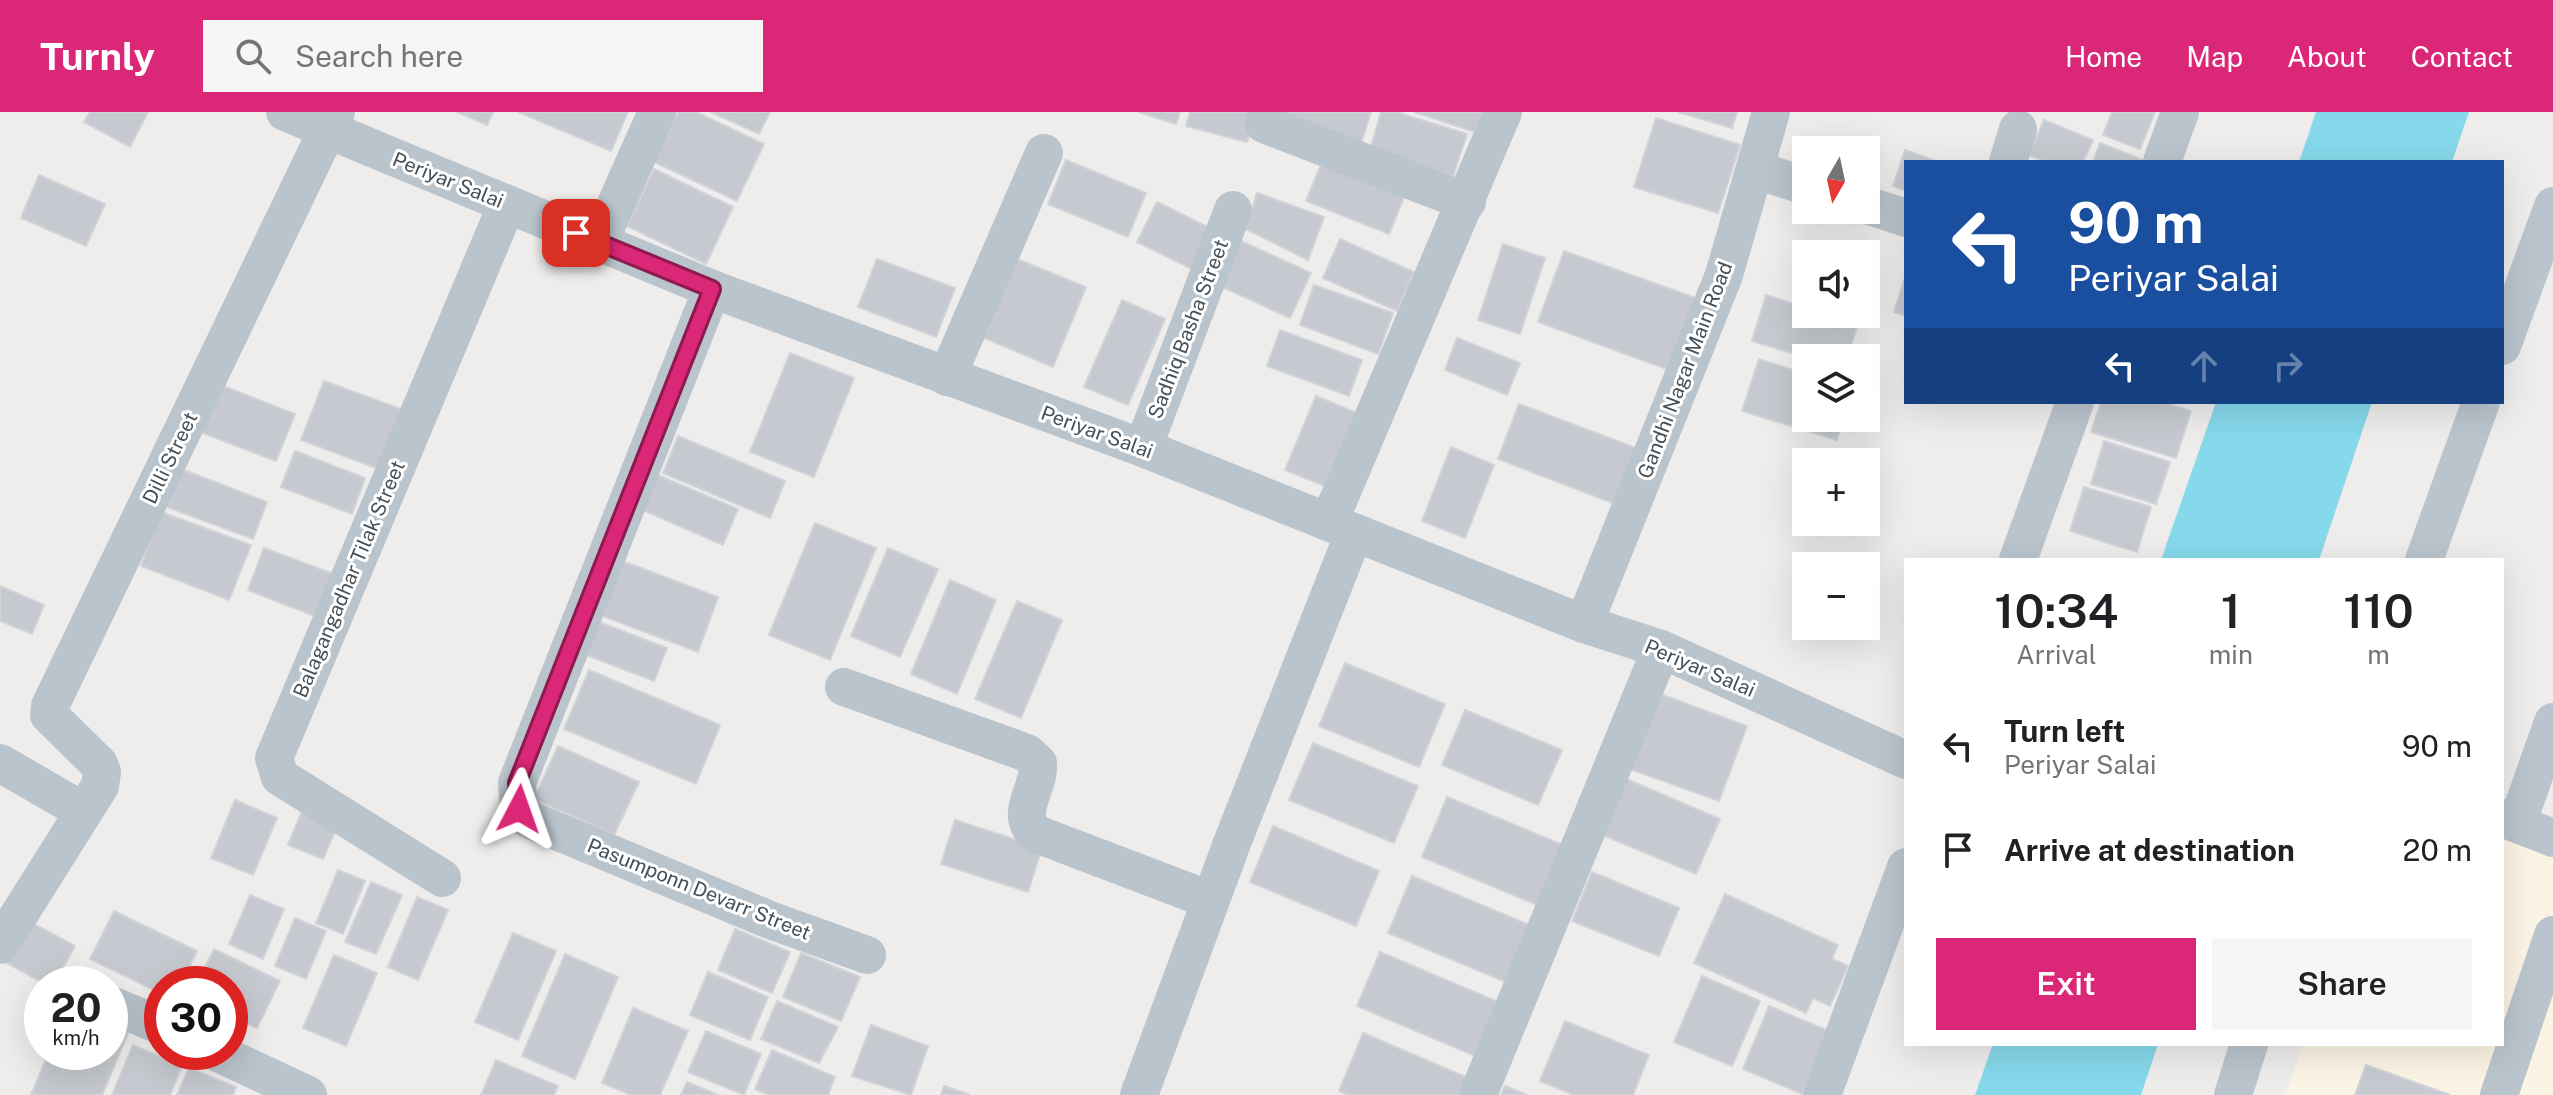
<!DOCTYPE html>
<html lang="en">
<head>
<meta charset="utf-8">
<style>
  body { margin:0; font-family:"Public Sans",sans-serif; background:#f6f6f6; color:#202124; height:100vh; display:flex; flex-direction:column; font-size:30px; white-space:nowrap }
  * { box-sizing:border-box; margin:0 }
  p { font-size:26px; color:#757577 }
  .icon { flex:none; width:44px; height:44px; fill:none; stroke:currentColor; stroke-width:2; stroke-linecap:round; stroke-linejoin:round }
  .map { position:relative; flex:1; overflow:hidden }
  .drawer { position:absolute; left:1904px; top:446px; width:600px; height:488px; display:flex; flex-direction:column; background:#fff; border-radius:0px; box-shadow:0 8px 32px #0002 }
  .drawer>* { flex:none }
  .hud { position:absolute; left:1904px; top:48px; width:600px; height:244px; border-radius:0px; box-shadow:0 8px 32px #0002; background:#1a4fa0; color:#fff; overflow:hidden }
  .needle { width:52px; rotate:189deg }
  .buttons { position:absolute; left:1792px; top:24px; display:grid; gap:16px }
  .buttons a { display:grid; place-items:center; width:88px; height:88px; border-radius:0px; background:#fff; box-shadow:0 8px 32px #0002; font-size:40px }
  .speed { position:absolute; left:24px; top:854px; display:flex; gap:16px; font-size:40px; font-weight:700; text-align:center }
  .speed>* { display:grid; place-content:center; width:104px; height:104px; border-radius:50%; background:#fff; box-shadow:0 8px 32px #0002; line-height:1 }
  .speed small { font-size:20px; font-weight:400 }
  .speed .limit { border:12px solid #d22; background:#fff; color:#111 }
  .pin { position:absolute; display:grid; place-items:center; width:68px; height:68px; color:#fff; margin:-34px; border-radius:16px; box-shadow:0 4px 12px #0006 }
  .me { position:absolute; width:88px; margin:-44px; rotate:4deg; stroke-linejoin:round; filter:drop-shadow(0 0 6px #0008) }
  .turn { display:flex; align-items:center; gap:28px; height:168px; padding:0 32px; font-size:36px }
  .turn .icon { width:104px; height:104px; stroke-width:2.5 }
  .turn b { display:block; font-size:56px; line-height:68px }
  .lanes { display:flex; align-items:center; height:76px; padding:0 32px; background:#0003; justify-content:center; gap:40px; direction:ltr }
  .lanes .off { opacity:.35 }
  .eta { display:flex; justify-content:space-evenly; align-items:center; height:136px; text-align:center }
  .eta b { font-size:48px; font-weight:600; line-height:56px }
  .cta { display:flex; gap:16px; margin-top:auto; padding:16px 32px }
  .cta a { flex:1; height:92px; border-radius:0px; background:#db2777; color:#fff; font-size:32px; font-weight:600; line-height:92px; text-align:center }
  .cta a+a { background:#f6f6f6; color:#202124 }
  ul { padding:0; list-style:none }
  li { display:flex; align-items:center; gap:24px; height:104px; padding:0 32px }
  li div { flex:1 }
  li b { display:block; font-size:30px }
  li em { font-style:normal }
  header { display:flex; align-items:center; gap:48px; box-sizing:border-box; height:112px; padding:0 40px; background:#db2777; color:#fff }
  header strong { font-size:38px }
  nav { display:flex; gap:44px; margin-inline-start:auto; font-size:28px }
  .search { width:560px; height:72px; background:#f6f6f6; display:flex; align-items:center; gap:20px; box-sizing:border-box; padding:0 28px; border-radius:0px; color:#757577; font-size:30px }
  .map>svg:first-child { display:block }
</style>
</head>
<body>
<header>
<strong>Turnly</strong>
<div class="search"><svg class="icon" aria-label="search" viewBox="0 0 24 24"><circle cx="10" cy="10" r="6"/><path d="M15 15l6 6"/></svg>Search here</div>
<nav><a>Home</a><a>Map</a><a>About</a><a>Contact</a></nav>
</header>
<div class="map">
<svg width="2553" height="983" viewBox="0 0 2553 983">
  <rect width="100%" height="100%" fill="#efecec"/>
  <polygon fill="#fbf4e4" points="2502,707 2553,722 2553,983 2286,983 2303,932 2502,932"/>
  <g fill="#86d8eb">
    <polygon points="2316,0 2469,0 2452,50 2299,50"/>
    <polygon points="2216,290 2372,290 2319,448 2161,448"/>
    <polygon points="1993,932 2158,932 2141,983 1975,983"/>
  </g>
  <g fill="#c6c9cf" stroke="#d0d3d8" stroke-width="2">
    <polygon points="90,0 148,0 130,35 84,10"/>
    <polygon points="457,0 493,0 487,13"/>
    <polygon points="518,0 628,0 611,39"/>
    <polygon points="678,0 696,0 764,32 737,89 654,50"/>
    <polygon points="711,0 770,0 759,22"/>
    <polygon points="1138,0 1180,0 1176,12"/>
    <polygon points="1190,0 1257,0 1247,30 1186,14"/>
    <polygon points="1287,0 1371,0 1360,35 1284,11"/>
    <polygon points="1381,0 1396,0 1467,22 1453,64 1370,38"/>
    <polygon points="1414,0 1488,0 1481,22"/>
    <polygon points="1678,0 1737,0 1732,16"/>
    <polygon points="2112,0 2155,0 2140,37 2103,23"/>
    <polygon points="1656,6 1740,33 1718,101 1634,75"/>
    <polygon points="2044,8 2093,28 2083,50 2046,50 2029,43"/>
    <polygon points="2100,31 2143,48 2142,50 2093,50"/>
    <polygon points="1905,38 1939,50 1906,50 1906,79 1893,74"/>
    <polygon points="1324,45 1407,78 1389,122 1306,89"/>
    <polygon points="1066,48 1146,81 1128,125 1048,92"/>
    <polygon points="654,57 733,95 706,152 627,114"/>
    <polygon points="39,63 105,92 86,134 21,106"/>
    <polygon points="1257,81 1324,105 1308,148 1246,117"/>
    <polygon points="1157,90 1220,121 1200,161 1137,130"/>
    <polygon points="1340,127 1414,160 1397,199 1323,166"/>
    <polygon points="1239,128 1311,161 1290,206 1218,173"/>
    <polygon points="1503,132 1545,146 1520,222 1478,208"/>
    <polygon points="1564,139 1702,188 1677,261 1538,210"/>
    <polygon points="877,147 955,176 936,225 858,195"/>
    <polygon points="1017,147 1086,175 1053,255 984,226"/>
    <polygon points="1906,162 1906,204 1894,200"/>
    <polygon points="1314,173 1393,201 1378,242 1300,213"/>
    <polygon points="1766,183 1806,196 1806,202 1826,202 1858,212 1847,246 1808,246 1752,229"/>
    <polygon points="1122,188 1165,207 1128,293 1084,275"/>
    <polygon points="1280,218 1362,248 1349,284 1267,254"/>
    <polygon points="1457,226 1520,251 1507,283 1445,258"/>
    <polygon points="790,241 854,266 814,365 750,340"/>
    <polygon points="1759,247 1806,262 1806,306 1843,306 1837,328 1742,299"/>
    <polygon points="324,269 404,298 381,358 301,328"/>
    <polygon points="218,272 295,302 276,349 200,320"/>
    <polygon points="1316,284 1357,301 1327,375 1285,358"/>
    <polygon points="2101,290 2162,290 2191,299 2176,346 2091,320"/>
    <polygon points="1519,292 1636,336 1615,392 1498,347"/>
    <polygon points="678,324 785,369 770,406 663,361"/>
    <polygon points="2104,329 2170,350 2156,392 2091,372"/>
    <polygon points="1451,335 1494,353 1465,426 1422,409"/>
    <polygon points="295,339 365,366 352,402 281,375"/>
    <polygon points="181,357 267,390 253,427 167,395"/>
    <polygon points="655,362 738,397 723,433 640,397"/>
    <polygon points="2084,375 2151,395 2137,440 2070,419"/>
    <polygon points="161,400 251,433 229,488 141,454"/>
    <polygon points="815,411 876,436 830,548 769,523"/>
    <polygon points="264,436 334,462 317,505 248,478"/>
    <polygon points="888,436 938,457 900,545 851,524"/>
    <polygon points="617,447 718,485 698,540 597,502"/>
    <polygon points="950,468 996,488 957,582 911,562"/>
    <polygon points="0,474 44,493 32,522 0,509"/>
    <polygon points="1017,489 1062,508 1021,606 975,587"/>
    <polygon points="599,510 667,536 654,569 586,543"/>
    <polygon points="1345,551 1445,592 1419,655 1319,614"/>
    <polygon points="589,558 720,613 696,672 564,617"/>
    <polygon points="1652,579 1747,614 1719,689 1624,655"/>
    <polygon points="1465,598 1562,638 1538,693 1442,653"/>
    <polygon points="1313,631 1418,674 1394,731 1289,688"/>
    <polygon points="558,634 639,670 614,723 534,687"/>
    <polygon points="1624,666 1720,707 1696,762 1600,722"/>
    <polygon points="1447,685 1563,733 1537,793 1422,745"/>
    <polygon points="235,688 277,706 253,763 211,746"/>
    <polygon points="305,692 341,706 323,747 288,733"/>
    <polygon points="955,708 1042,736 1028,780 941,752"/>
    <polygon points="1273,714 1379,759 1356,814 1250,770"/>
    <polygon points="338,758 365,769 343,822 316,811"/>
    <polygon points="1592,760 1679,796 1659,844 1572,809"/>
    <polygon points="1412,764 1532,814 1508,871 1388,821"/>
    <polygon points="371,770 402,783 376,842 345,830"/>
    <polygon points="1725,782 1838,833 1832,847 1848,854 1830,894 1813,886 1806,901 1694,851"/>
    <polygon points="250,783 284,797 263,847 229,832"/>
    <polygon points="417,785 448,798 418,868 388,855"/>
    <polygon points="114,799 197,839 181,872 162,872 162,882 90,847"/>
    <polygon points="295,806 326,819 306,867 275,854"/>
    <polygon points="30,810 75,834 54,872 45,872 7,851"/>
    <polygon points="735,817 790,840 772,881 718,858"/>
    <polygon points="513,821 556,839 518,928 475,910"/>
    <polygon points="214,837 280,869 257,916 230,903 230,872 197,872"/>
    <polygon points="1380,840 1503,892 1480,946 1357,894"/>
    <polygon points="801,841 860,865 841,909 783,885"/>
    <polygon points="565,842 618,865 575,967 522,944"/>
    <polygon points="334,843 377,861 346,934 303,916"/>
    <polygon points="708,860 768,885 750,928 690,903"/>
    <polygon points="1702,864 1760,889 1732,954 1674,930"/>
    <polygon points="777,889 838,915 819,951 761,927"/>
    <polygon points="1769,894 1829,919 1802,982 1743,957"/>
    <polygon points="633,896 688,919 660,983 631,983 602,971"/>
    <polygon points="110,908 130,917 102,983 31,983 49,940 110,940"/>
    <polygon points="1565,909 1649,943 1633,983 1574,983 1540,969"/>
    <polygon points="871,913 928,934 911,983 852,964"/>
    <polygon points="706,919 761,942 744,983 688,960"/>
    <polygon points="1363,921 1473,968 1467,983 1348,983 1339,979"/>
    <polygon points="133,933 182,954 170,983 112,983"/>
    <polygon points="772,938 835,965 828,983 769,983 755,977"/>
    <polygon points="496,948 558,974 554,983 481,983"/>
    <polygon points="2366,953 2450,983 2355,983"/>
    <polygon points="189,956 236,975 233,983 177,983"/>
    <polygon points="687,970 718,983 681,983"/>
    <polygon points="944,974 970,983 941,983"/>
    <polygon points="1505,974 1527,983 1501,983"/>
  </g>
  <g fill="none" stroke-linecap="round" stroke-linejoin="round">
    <g stroke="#bac4cc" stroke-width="38">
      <polyline points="285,0 712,177 1143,336 1584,512 1661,537 1906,648"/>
      <polyline points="1268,0 1264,12 1467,90"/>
      <polyline points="2008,50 2018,17"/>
      <polyline points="2162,50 2180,0"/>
      <polyline points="1756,58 1806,74"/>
      <polyline points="1866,93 1906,106"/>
      <polyline points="599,130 657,0"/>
      <polyline points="712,177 517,671 519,697 530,708 770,808 867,843"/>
      <polyline points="2502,234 2553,94"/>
      <polyline points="947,265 1044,41"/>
      <polyline points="1143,336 1233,98"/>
      <polyline points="1329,410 1503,0"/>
      <polyline points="2018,448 2075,290"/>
      <polyline points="2424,448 2481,290"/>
      <polyline points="1584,512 1724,163 1771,0"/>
      <path d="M 844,575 L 1027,641 L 1038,651 C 1040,677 1015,698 1034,721 L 1210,788"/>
      <polyline points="0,651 83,699"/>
      <polyline points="2502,706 2553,726"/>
      <polyline points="2517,712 2553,610"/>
      <polyline points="442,766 280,665 274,646 507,92"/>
      <polyline points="0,833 100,674 102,660 99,652 49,603 50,594 336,0"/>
      <polyline points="111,893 162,914"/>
      <polyline points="216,940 308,983"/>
      <polyline points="1139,983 1232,731 1354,421"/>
      <polyline points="1478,983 1661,537"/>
      <polyline points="1822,983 1906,755"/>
      <polyline points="2233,983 2249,932"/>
      <polyline points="2499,983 2553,823"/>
    </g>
  </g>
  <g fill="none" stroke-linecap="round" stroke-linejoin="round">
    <defs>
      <polyline id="route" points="519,697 517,671 712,177 576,121"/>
    </defs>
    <use href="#route" stroke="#8e194d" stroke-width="20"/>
    <use href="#route" stroke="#db2777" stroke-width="14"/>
  </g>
  <g text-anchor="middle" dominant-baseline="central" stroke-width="6" stroke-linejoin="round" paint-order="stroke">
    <g font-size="20" fill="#455059" stroke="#fff">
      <text transform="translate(448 68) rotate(22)">Periyar Salai</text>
      <text transform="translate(1188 217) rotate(-69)">Sadhiq Basha Street</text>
      <text transform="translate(1685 258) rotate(-69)">Gandhi Nagar Main Road</text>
      <text transform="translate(1097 320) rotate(20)">Periyar Salai</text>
      <text transform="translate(170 346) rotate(-64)">Dilli Street</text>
      <text transform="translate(349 467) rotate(-67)">Balagangadhar Tilak Street</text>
      <text transform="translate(1700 556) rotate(23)">Periyar Salai</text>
      <text transform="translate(699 777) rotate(22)">Pasumponn Devarr Street</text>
    </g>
  </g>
</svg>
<div class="buttons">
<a><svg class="needle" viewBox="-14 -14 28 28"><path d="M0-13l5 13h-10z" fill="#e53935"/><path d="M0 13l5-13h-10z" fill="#757577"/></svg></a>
<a><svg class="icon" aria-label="sound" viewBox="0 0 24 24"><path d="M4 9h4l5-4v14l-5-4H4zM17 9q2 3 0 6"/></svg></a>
<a><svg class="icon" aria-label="layers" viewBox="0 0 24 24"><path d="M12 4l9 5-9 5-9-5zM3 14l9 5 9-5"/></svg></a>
<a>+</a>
<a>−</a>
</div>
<div class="speed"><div>20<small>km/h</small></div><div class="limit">30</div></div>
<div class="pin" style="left:576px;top:121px;background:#d93025"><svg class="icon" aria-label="arrive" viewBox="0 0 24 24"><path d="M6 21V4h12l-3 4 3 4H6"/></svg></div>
<svg class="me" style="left:519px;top:697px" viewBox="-20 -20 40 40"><path d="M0-17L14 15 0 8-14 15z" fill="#db2777" stroke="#fff" stroke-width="4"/></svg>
<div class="hud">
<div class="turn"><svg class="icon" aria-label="left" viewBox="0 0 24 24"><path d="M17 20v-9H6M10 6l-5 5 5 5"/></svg><div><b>90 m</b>Periyar Salai</div></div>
<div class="lanes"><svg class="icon" aria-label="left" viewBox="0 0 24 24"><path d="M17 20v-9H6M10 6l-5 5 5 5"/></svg><svg class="icon off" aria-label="ahead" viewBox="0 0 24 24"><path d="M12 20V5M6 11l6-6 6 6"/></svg><svg class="icon off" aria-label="right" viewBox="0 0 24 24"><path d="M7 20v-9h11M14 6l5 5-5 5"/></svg></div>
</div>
<section class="drawer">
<div class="eta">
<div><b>10:34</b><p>Arrival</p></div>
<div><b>1</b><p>min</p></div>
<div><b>110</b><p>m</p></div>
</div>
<ul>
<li><svg class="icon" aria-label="left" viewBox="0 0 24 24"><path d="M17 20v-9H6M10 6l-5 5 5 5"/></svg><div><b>Turn left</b><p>Periyar Salai</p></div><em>90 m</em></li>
<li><svg class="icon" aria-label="arrive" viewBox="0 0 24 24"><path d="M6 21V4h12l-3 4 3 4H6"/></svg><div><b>Arrive at destination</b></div><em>20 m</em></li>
</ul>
<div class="cta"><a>Exit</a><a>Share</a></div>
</section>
</div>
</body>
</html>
